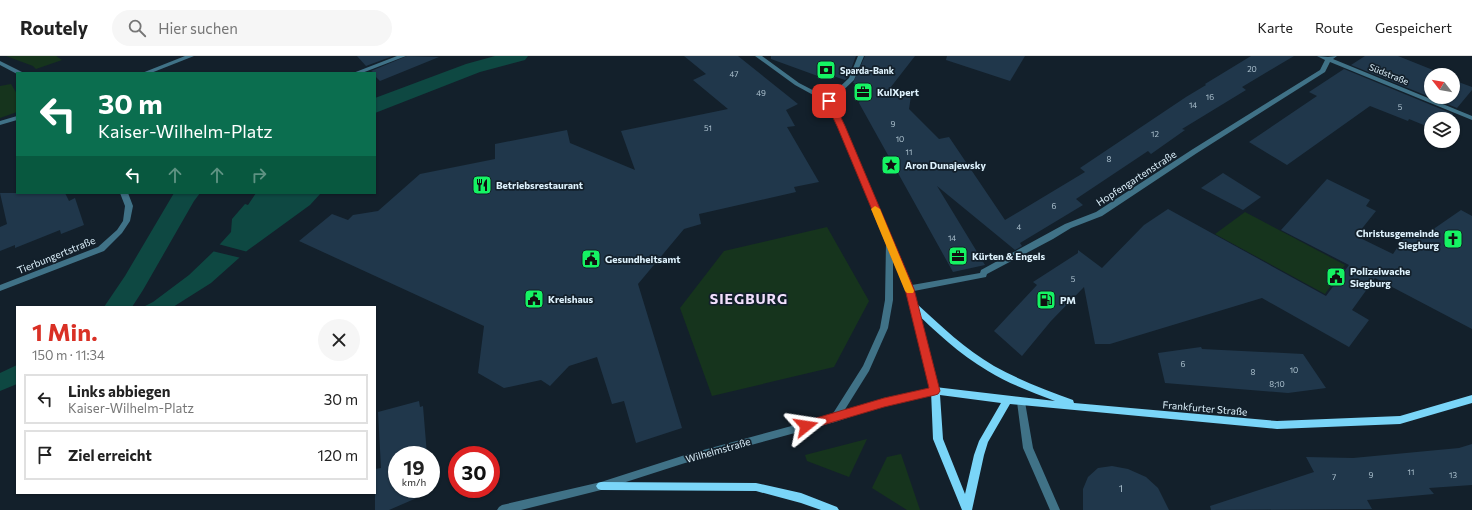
<!DOCTYPE html>
<html lang="de">
<head>
<meta charset="utf-8">
<style>
  body { margin:0; font-family:Commissioner,sans-serif; background:#f6f6f6; color:#222; height:100vh; display:flex; flex-direction:column; font-size:15px; white-space:nowrap }
  * { box-sizing:border-box; margin:0 }
  p { font-size:13px; color:#767676 }
  .icon { flex:none; width:22px; height:22px; fill:none; stroke:currentColor; stroke-width:2; stroke-linecap:round; stroke-linejoin:round }
  .map { position:relative; flex:1; overflow:hidden }
  .panel { position:absolute; left:16px; top:250px; width:360px; height:188px; display:flex; flex-direction:column; background:#fff; border-radius:0px; box-shadow:0 1px 3px #0004 }
  .panel>* { flex:none }
  .hud { position:absolute; left:16px; top:16px; width:360px; height:122px; border-radius:0px; box-shadow:0 1px 3px #0004; background:#0b6e4f; color:#fff; overflow:hidden }
  .needle { width:26px; rotate:301deg }
  .controls { position:absolute; left:1424px; top:12px; display:grid; gap:8px }
  .controls a { display:grid; place-items:center; width:36px; height:36px; border-radius:50%; background:#fff; box-shadow:0 1px 3px #0004; font-size:20px }
  .speed { position:absolute; left:388px; top:390px; display:flex; gap:8px; font-size:20px; font-weight:700; text-align:center }
  .speed>* { display:grid; place-content:center; width:52px; height:52px; border-radius:50%; background:#fff; box-shadow:0 1px 3px #0004; line-height:1 }
  .speed small { font-size:10px; font-weight:400 }
  .speed .limit { border:6px solid #d22; background:#fff; color:#111 }
  .pin { position:absolute; display:grid; place-items:center; width:34px; height:34px; color:#fff; margin:-17px; border-radius:8px; box-shadow:0 2px 6px #0006 }
  .me { position:absolute; width:44px; margin:-22px; rotate:75deg; stroke-linejoin:round; filter:drop-shadow(0 0 3px #0008) }
  .turn { display:flex; align-items:center; gap:14px; height:84px; padding:0 16px; font-size:18px }
  .turn .icon { width:52px; height:52px; stroke-width:2.5 }
  .turn b { display:block; font-size:28px; line-height:34px }
  .lanes { display:flex; align-items:center; height:38px; padding:0 16px; background:#0003; justify-content:center; gap:20px; direction:ltr }
  .lanes .off { opacity:.35 }
  .round { display:grid; place-items:center; flex:none; width:42px; height:42px; border-radius:21px; background:#f6f6f6 }
  .headline { display:flex; align-items:center; justify-content:space-between; height:68px; padding:0 16px }
  h1 { font-size:24px; font-weight:700; line-height:30px; color:#d93025 }
  ul { padding:0; list-style:none }
  li { display:flex; align-items:center; gap:12px; height:50px; margin:0 8px 6px; padding:0 8px; border:2px solid #e0e0e0; border-radius:0px }
  li div { flex:1 }
  li b { display:block; font-size:15px }
  li em { font-style:normal }
  header { display:flex; align-items:center; gap:24px; box-sizing:border-box; height:56px; padding:0 20px; background:#fff; border-bottom:1px solid #e0e0e0 }
  header strong { font-size:19px }
  nav { display:flex; gap:22px; margin-inline-start:auto; font-size:14px }
  .search { width:280px; height:36px; background:#f6f6f6; display:flex; align-items:center; gap:10px; box-sizing:border-box; padding:0 14px; border-radius:22px; color:#767676; font-size:15px }
  .map>svg:first-child { display:block }
</style>
</head>
<body>
<header>
<strong>Routely</strong>
<div class="search"><svg class="icon" aria-label="search" viewBox="0 0 24 24"><circle cx="10" cy="10" r="6"/><path d="M15 15l6 6"/></svg>Hier suchen</div>
<nav><a>Karte</a><a>Route</a><a>Gespeichert</a></nav>
</header>
<div class="map">
<svg width="1472" height="454" viewBox="0 0 1472 454">
  <rect width="100%" height="100%" fill="#13202b"/>
  <g fill="#16341d">
    <polygon points="6,0 56,0 62,4 36,13 33,10"/>
    <polygon points="11,28 17,38 17,56 0,62 0,30"/>
    <polygon points="1245,156 1345,209 1325,238 1215,178"/>
    <polygon points="827,171 869,245 834,311 712,340 680,252 724,195"/>
    <polygon points="867,383 849,421 807,405 805,399"/>
    <polygon points="901,398 920,454 907,454 872,432 887,401"/>
  </g>
  <g fill="#0e4842">
    <polygon points="256,137 321,137 310,149 248,194 211,227 173,251 143,251 153,246 189,219 212,197 231,176 232,163 245,148 248,149"/>
    <polygon points="17,309 17,328 0,335 0,317"/>
  </g>
  <polygon fill="#13202b" points="218,188 248,196 241,202 212,195"/>
  <g fill="none" stroke-linecap="round" stroke-linejoin="round">
    <g fill="#0e4842" fill-rule="evenodd">
      <polygon points="495,0 528,0 525,4 480,16 375,57 375,42 466,8"/>
      <polygon points="174,137 200,137 194,145 143,234 132,251 104,251 125,220"/>
    </g>
  </g>
  <g fill="#20374b">
    <polygon points="357,0 393,0 366,10"/>
    <polygon points="407,0 439,1 380,25 375,20 375,17 371,15"/>
    <polygon points="684,0 738,0 798,48 786,54 795,70 787,71 819,126 794,131 796,136 699,158 701,168 684,173 638,228 682,372 636,387 624,345 612,348 597,301 569,310 550,330 541,324 504,332 478,317 484,270 299,185 332,158 348,164 353,159 378,155 420,118 495,103 495,88 567,74 570,87 635,114 621,75 728,53 693,24 706,18"/>
    <polygon points="771,0 856,0 848,21 845,24 830,19 826,23 771,3"/>
    <polygon points="865,0 915,0 887,36 911,40 909,53 939,83 949,81 1005,164 1085,116 1080,112 1186,41 1206,29 1205,28 1251,0 1294,0 1242,31 1246,34 1182,73 1185,74 1151,98 1148,95 1076,143 1083,149 1020,187 1022,190 1015,194 937,130 985,209 953,216 859,47 864,31 853,27"/>
    <polygon points="947,0 1025,0 1010,25 946,4"/>
    <polygon points="1365,0 1398,0 1433,14 1432,15 1441,19 1431,19 1431,41 1453,41 1453,24 1472,31 1472,34 1457,52 1351,9"/>
    <polygon points="1344,13 1453,58 1449,63 1431,63 1431,72 1409,63 1408,65 1370,50 1287,109 1249,86 1317,40 1309,36"/>
    <polygon points="1223,117 1261,141 1243,154 1201,132"/>
    <polygon points="1327,123 1370,144 1366,150 1376,155 1356,180 1393,198 1407,177 1419,183 1461,154 1472,160 1472,273 1375,222 1352,254 1369,264 1349,291 1262,242 1110,288 1095,288 1084,231 1051,265 1022,300 994,275 1037,229 1033,226 1078,197 1078,194 1102,212 1144,169 1168,153 1326,240 1349,209 1281,174"/>
    <polygon points="0,137 65,137 69,145 75,142 84,169 61,178 60,174 15,192 15,189 0,195 0,171 7,168"/>
    <polygon points="1201,291 1202,293 1303,298 1326,332 1288,337 1165,327 1158,297"/>
    <polygon points="419,345 420,351 423,350 427,399 397,399 397,433 428,433 419,436 419,441 389,454 375,454 375,413 381,412 378,356"/>
    <polygon points="1472,388 1472,429 1429,432 1434,438 1367,444 1372,453 1211,454 1210,450 1314,416 1306,401 1353,402 1459,392"/>
    <polygon points="1112,410 1128,413 1146,421 1158,432 1169,454 1083,454 1083,433 1088,421 1098,412"/>
  </g>
  <g fill="none" stroke-linecap="round" stroke-linejoin="round">
    <polygon fill="#407287" fill-rule="evenodd" points="17,60 17,64 0,69 0,65"/>
    <g fill="#407287" fill-rule="evenodd">
      <polygon points="185,0 194,0 151,17 142,17"/>
      <polygon points="397,0 406,0 362,17 353,17"/>
      <path d="M 755,0 L 762,0 L 799,27 L 828,42 L 849,22 L 858,0 L 864,0 L 854,24 L 832,45 L 844,70 L 912,229 L 980,217 L 981,214 L 1065,168 L 1096,156 L 1193,93 L 1320,14 L 1325,4 L 1317,0 L 1328,1 L 1337,0 L 1333,3 L 1472,60 L 1472,64 L 1330,6 L 1325,16 L 1197,97 L 1102,160 L 1071,172 L 1053,183 L 987,218 L 986,221 L 914,235 L 939,335 L 938,338 L 884,350 L 835,366 L 685,407 L 601,434 L 521,454 L 497,454 L 499,451 L 502,449 L 601,426 L 685,399 L 832,359 L 863,310 L 880,272 L 885,244 L 886,187 L 838,70 L 826,46 L 795,29 ZM 893,204 L 905,233 L 930,332 L 884,342 L 844,355 L 869,315 L 888,272 L 893,244 Z"/>
      <polygon points="0,5 22,16 23,17 17,18 0,9"/>
      <polygon points="120,137 128,137 133,150 130,165 122,177 104,195 0,235 0,229 98,191 117,174 123,165 125,150"/>
      <polygon points="1021,342 1024,343 1025,346 1033,392 1060,454 1050,454 1023,392 1017,346 1018,343"/>
    </g>
    <g fill="#7ad5f8" fill-rule="evenodd">
      <path d="M 914,247 L 917,248 C 941,270 965,293 994,310 C 1019,324 1046,334 1073,344 L 1074,347 L 1277,365 L 1400,360 L 1472,339 L 1472,347 L 1400,368 L 1277,373 L 1010,348 L 988,386 L 984,399 L 972,454 L 962,454 L 933,383 L 931,335 L 932,332 L 935,331 L 1055,345 C 1032,336 1009,328 988,315 C 959,298 935,275 911,252 L 910,250 L 911,248 ZM 940,339 L 1001,347 L 979,385 L 974,399 L 965,438 L 943,383 Z"/>
      <polygon points="601,426 756,427 801,437 837,451 839,454 821,454 801,447 756,435 601,434 598,433 596,430 598,427"/>
    </g>
  </g>
  <polygon fill="#d93025" stroke="#8d1f18" points="829,43 833,45 845,70 914,233 940,335 938,338 935,339 884,351 806,374 802,373 801,370 802,367 806,365 884,342 929,332 905,233 837,70 825,45"/>
  <polygon fill="#f59e0b" points="875,150 880,153 914,235 913,237 907,237 905,235 871,153"/>
  <defs>
    <symbol id="bank-square" viewBox="-11 -11 22 22"><rect x="-9" y="-9" width="18" height="18" rx="4" fill="#15f363" stroke="#13202b"/><path d="M-6-4H6V4H-6ZM0-2.3a2.3 2.3 0 1 0 0 4.6a2.3 2.3 0 1 0 0-4.6Z" fill="#111"/></symbol>
    <symbol id="office-square" viewBox="-11 -11 22 22"><rect x="-9" y="-9" width="18" height="18" rx="4" fill="#15f363" stroke="#13202b"/><path d="M-6-3h4V-5.5h4V-3h4V5H-6ZM-1-4.5V-3h2v-1.5ZM-6 0V1H6V0Z" fill="#111"/></symbol>
    <symbol id="sight-square" viewBox="-11 -11 22 22"><rect x="-9" y="-9" width="18" height="18" rx="4" fill="#15f363" stroke="#13202b"/><path d="M0-6L1.8-2.2L6-1.7L2.9 1.2L3.7 5.4L0 3.3L-3.7 5.4L-2.9 1.2L-6-1.7L-1.8-2.2Z" fill="#111"/></symbol>
    <symbol id="restaurant-square" viewBox="-11 -11 22 22"><rect x="-9" y="-9" width="18" height="18" rx="4" fill="#15f363" stroke="#13202b"/><path d="M-5-6h1v4h1v-4h1v4h1v-4h1v5L-1.5 .5V6h-2V.5L-5-1ZM5-6V6H3V1.5H1.5Q1.5-4 5-6Z" fill="#111"/></symbol>
    <symbol id="church-square" viewBox="-11 -11 22 22"><rect x="-9" y="-9" width="18" height="18" rx="4" fill="#15f363" stroke="#13202b"/><path d="M-1.2-6h2.4v3.5h3.3v2.4h-3.3V6h-2.4V-.1h-3.3v-2.4h3.3Z" fill="#111"/></symbol>
    <symbol id="civic-square" viewBox="-11 -11 22 22"><rect x="-9" y="-9" width="18" height="18" rx="4" fill="#15f363" stroke="#13202b"/><path d="M-.6-6.5H3V-4.5H.6V-3L4-1V1h2V6H-6V1h2V-1L-.6-3ZM-1.2 2.5V6h2.4V2.5Z" fill="#111"/></symbol>
    <symbol id="fuel-square" viewBox="-11 -11 22 22"><rect x="-9" y="-9" width="18" height="18" rx="4" fill="#15f363" stroke="#13202b"/><path d="M-5.5-6h7V0h2V4h1.3V-2.5L3-4.5l.8-.8L6-3V5H2.5V1h-1V6h-7ZM-4.2-4.7v3.2H.2V-4.7Z" fill="#111"/></symbol>
  </defs>
  <g fill-rule="evenodd">
    <use href="#bank-square" x="815" y="3" width="22" height="22"/>
    <use href="#office-square" x="852" y="25" width="22" height="22"/>
    <use href="#sight-square" x="880" y="98" width="22" height="22"/>
    <use href="#restaurant-square" x="471" y="118" width="22" height="22"/>
    <use href="#church-square" x="1442" y="172" width="22" height="22"/>
    <use href="#office-square" x="947" y="189" width="22" height="22"/>
    <use href="#civic-square" x="580" y="192" width="22" height="22"/>
    <use href="#civic-square" x="1325" y="210" width="22" height="22"/>
    <use href="#civic-square" x="523" y="232" width="22" height="22"/>
    <use href="#fuel-square" x="1035" y="233" width="22" height="22"/>
  </g>
  <g text-anchor="middle" dominant-baseline="central" stroke-width="3.5" stroke-linejoin="round" paint-order="stroke">
    <g font-size="8" fill="#aec3d0">
      <text x="1252" y="13">20</text>
      <text x="734" y="18">47</text>
      <text x="761" y="37">49</text>
      <text x="1210" y="41">16</text>
      <text x="1193" y="49">14</text>
      <text x="1400" y="51">5</text>
      <text x="893" y="68">9</text>
      <text x="708" y="72">51</text>
      <text x="1155" y="78">12</text>
      <text x="900" y="83">10</text>
      <text x="909" y="96">11</text>
      <text x="1109" y="103">8</text>
      <text x="1054" y="150">6</text>
      <text x="1019" y="171">4</text>
      <text x="952" y="182">14</text>
      <text x="1073" y="223">5</text>
      <text x="1183" y="308">6</text>
      <text x="1294" y="314">10</text>
      <text x="1253" y="316">8</text>
      <text x="1277" y="328">8;10</text>
      <text x="1411" y="416">11</text>
      <text x="1371" y="419">9</text>
      <text x="1453" y="419">13</text>
      <text x="1334" y="421">7</text>
    </g>
    <g font-size="9" font-weight="bold" fill="#def2fd" stroke="#13202b" text-anchor="start">
      <text x="840" y="14">Sparda-Bank</text>
    </g>
    <g font-size="9" fill="#def2fd" stroke="#13202b">
      <text transform="translate(1389 18) rotate(22)">Südstraße</text>
    </g>
    <g font-size="10" font-weight="bold" fill="#def2fd" stroke="#13202b" text-anchor="start">
      <text x="877" y="36">KulXpert</text>
      <text x="905" y="109">Aron Dunajewsky</text>
      <text x="496" y="129">Betriebsrestaurant</text>
      <text x="1439" y="177" text-anchor="end">Christusgemeinde<tspan x="1439" dy="12">Siegburg</tspan></text>
      <text x="972" y="200">Kürten &amp; Engels</text>
      <text x="605" y="203">Gesundheitsamt</text>
      <text x="1350" y="215">Polizeiwache<tspan x="1350" dy="12">Siegburg</tspan></text>
      <text x="548" y="243">Kreishaus</text>
      <text x="1060" y="244">PM</text>
    </g>
    <g font-size="10" fill="#def2fd" stroke="#13202b">
      <text transform="translate(1136 122) rotate(-33)">Hopfengartenstraße</text>
      <text transform="translate(56 199) rotate(-22)">Tierbungertstraße</text>
      <text transform="translate(1205 352) rotate(5)">Frankfurter Straße</text>
      <text transform="translate(718 394) rotate(-16)">Wilhelmstraße</text>
    </g>
    <g font-size="10" fill="#aec3d0">
      <text x="1121" y="432">1</text>
    </g>
    <g font-size="14" font-weight="bold" letter-spacing="1" fill="#f2e0fd" stroke="#13202b">
      <text x="749" y="242">SIEGBURG</text>
    </g>
  </g>
</svg>
<div class="controls">
<a><svg class="needle" viewBox="-14 -14 28 28"><path d="M0-13l5 13h-10z" fill="#e53935"/><path d="M0 13l5-13h-10z" fill="#767676"/></svg></a>
<a><svg class="icon" aria-label="layers" viewBox="0 0 24 24"><path d="M12 4l9 5-9 5-9-5zM3 14l9 5 9-5"/></svg></a>
</div>
<div class="speed"><div>19<small>km/h</small></div><div class="limit">30</div></div>
<div class="pin" style="left:829px;top:45px;background:#d93025"><svg class="icon" aria-label="arrive" viewBox="0 0 24 24"><path d="M6 21V4h12l-3 4 3 4H6"/></svg></div>
<svg class="me" style="left:806px;top:370px" viewBox="-20 -20 40 40"><path d="M0-17L14 15 0 8-14 15z" fill="#d93025" stroke="#fff" stroke-width="4"/></svg>
<div class="hud">
<div class="turn"><svg class="icon" aria-label="left" viewBox="0 0 24 24"><path d="M17 20v-9H6M10 6l-5 5 5 5"/></svg><div><b>30 m</b>Kaiser-Wilhelm-Platz</div></div>
<div class="lanes"><svg class="icon" aria-label="left" viewBox="0 0 24 24"><path d="M17 20v-9H6M10 6l-5 5 5 5"/></svg><svg class="icon off" aria-label="ahead" viewBox="0 0 24 24"><path d="M12 20V5M6 11l6-6 6 6"/></svg><svg class="icon off" aria-label="ahead" viewBox="0 0 24 24"><path d="M12 20V5M6 11l6-6 6 6"/></svg><svg class="icon off" aria-label="right" viewBox="0 0 24 24"><path d="M7 20v-9h11M14 6l5 5-5 5"/></svg></div>
</div>
<section class="panel">
<div class="headline"><div><h1>1 Min.</h1><p>150 m · 11:34</p></div><a class="round"><svg class="icon" aria-label="close" viewBox="0 0 24 24"><path d="M6 6l12 12M18 6L6 18"/></svg></a></div>
<ul>
<li><svg class="icon" aria-label="left" viewBox="0 0 24 24"><path d="M17 20v-9H6M10 6l-5 5 5 5"/></svg><div><b>Links abbiegen</b><p>Kaiser-Wilhelm-Platz</p></div><em>30 m</em></li>
<li><svg class="icon" aria-label="arrive" viewBox="0 0 24 24"><path d="M6 21V4h12l-3 4 3 4H6"/></svg><div><b>Ziel erreicht</b></div><em>120 m</em></li>
</ul>
</section>
</div>
</body>
</html>
